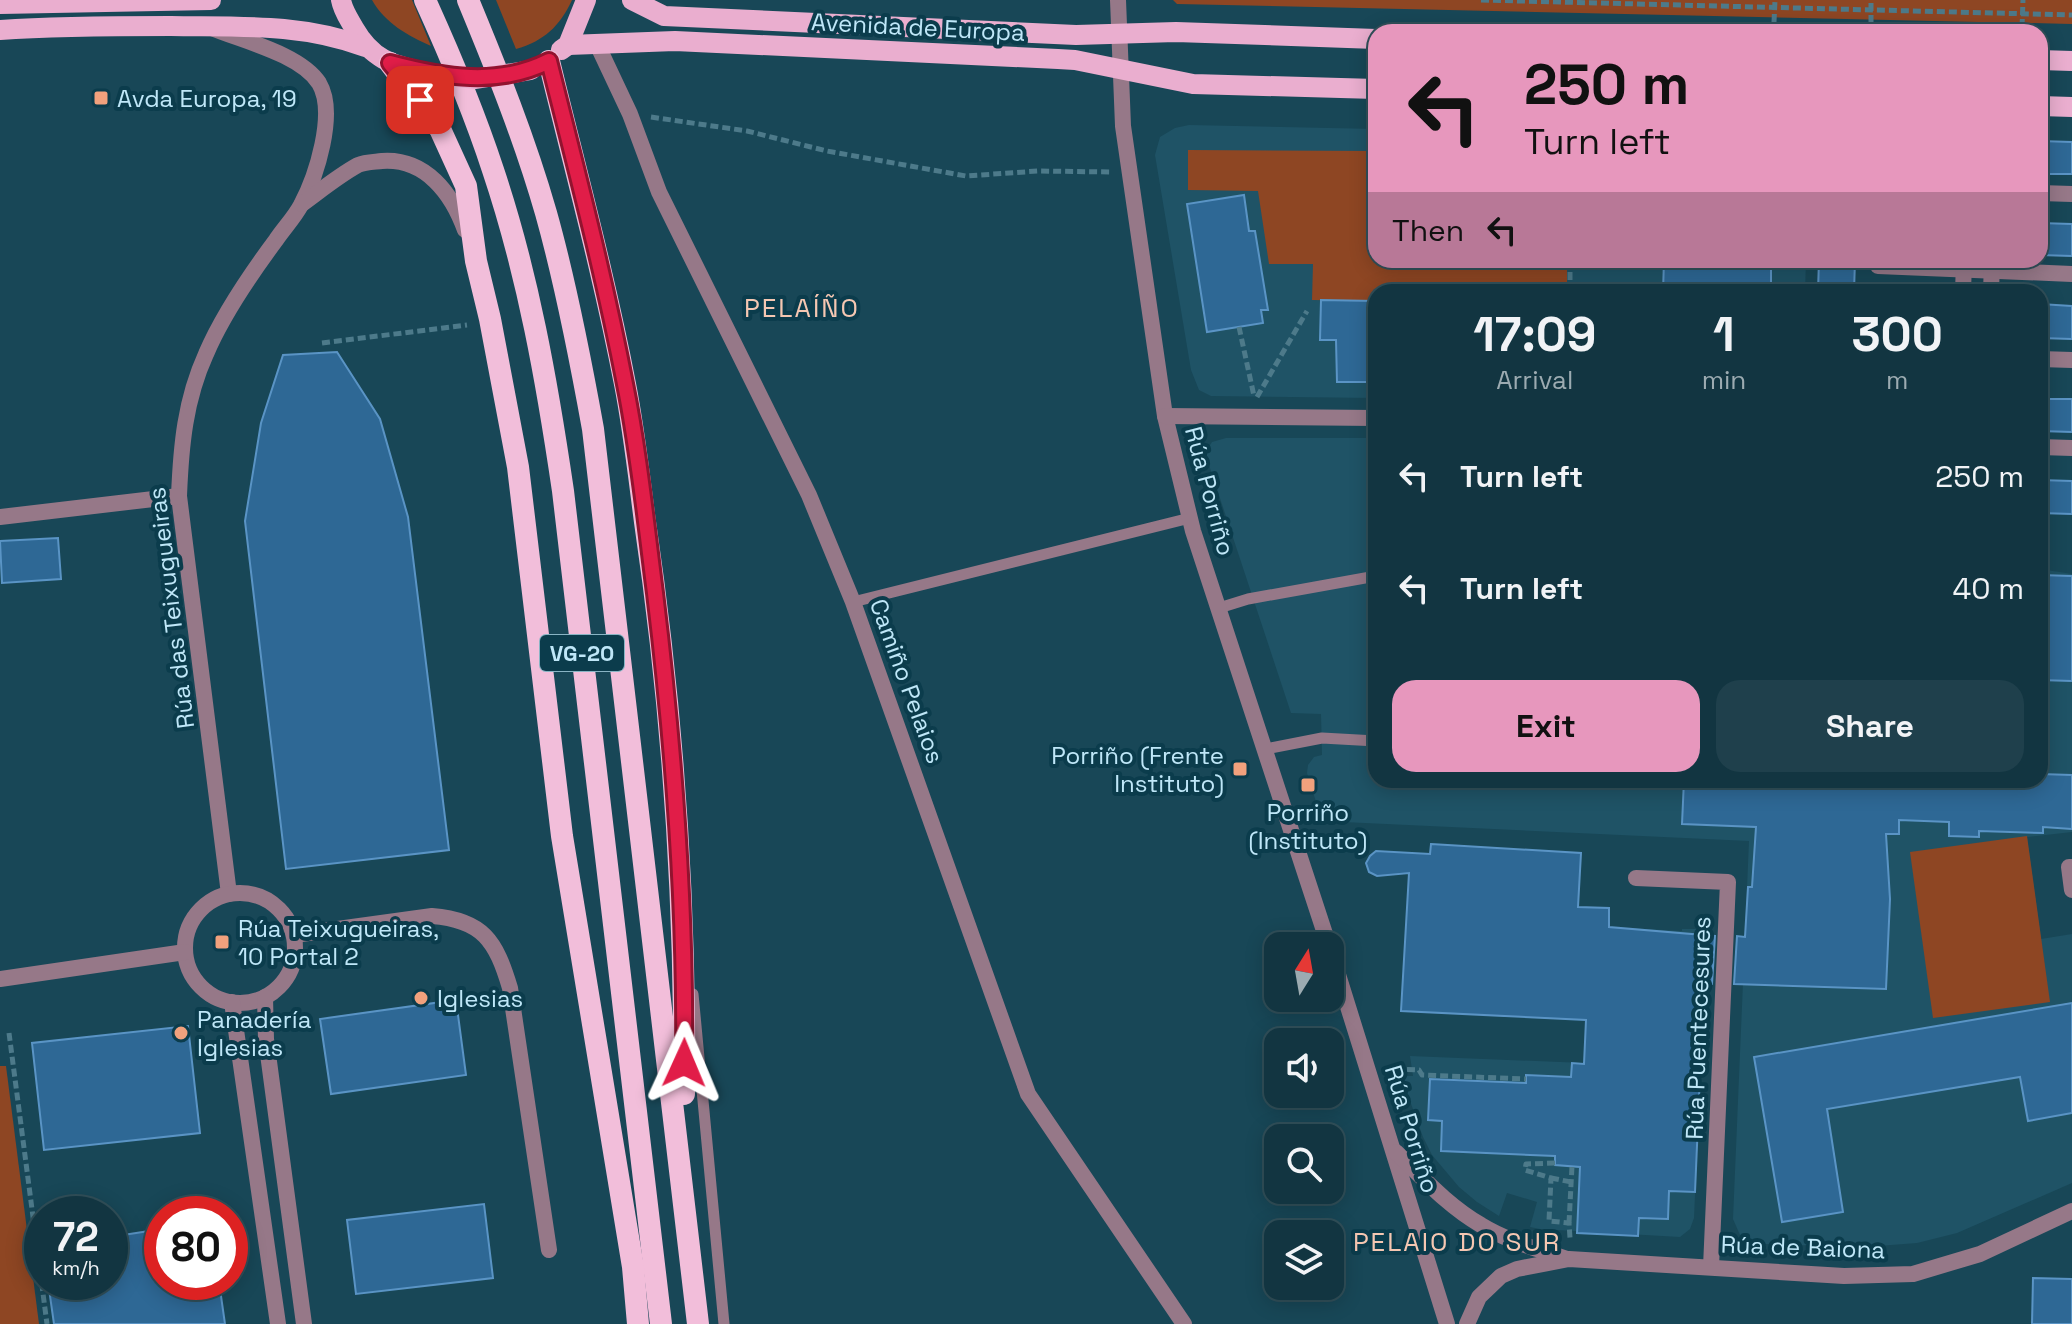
<!DOCTYPE html>
<html lang="en">
<head>
<meta charset="utf-8">
<style>
  body { margin:0; font-family:"Space Grotesk",sans-serif; background:#1f404c; color:#f1f3f6; height:100vh; display:flex; flex-direction:column; font-size:30px; white-space:nowrap }
  * { box-sizing:border-box; margin:0 }
  p { font-size:26px; color:#9cabb1 }
  .icon { flex:none; width:44px; height:44px; fill:none; stroke:currentColor; stroke-width:2; stroke-linecap:round; stroke-linejoin:round }
  .map { position:relative; flex:1; overflow:hidden }
  .side { position:absolute; left:1368px; top:284px; width:680px; height:504px; display:flex; flex-direction:column; background:#123541; border-radius:24px; box-shadow:0 4px 20px #0003,0 0 0 2px #31505a }
  .side>* { flex:none }
  .top-card { position:absolute; left:1368px; top:24px; width:680px; height:244px; border-radius:24px; box-shadow:0 4px 20px #0003,0 0 0 2px #31505a; background:#e797bd; color:#111; overflow:hidden }
  .needle { width:52px; rotate:11deg }
  .tools { position:absolute; left:1264px; top:932px; display:grid; gap:16px }
  .tools a { display:grid; place-items:center; width:80px; height:80px; border-radius:16px; background:#123541; box-shadow:0 4px 20px #0003,0 0 0 2px #31505a; font-size:40px }
  .speed { position:absolute; left:24px; top:1196px; display:flex; gap:16px; font-size:40px; font-weight:700; text-align:center }
  .speed>* { display:grid; place-content:center; width:104px; height:104px; border-radius:50%; background:#123541; box-shadow:0 4px 20px #0003,0 0 0 2px #31505a; line-height:1 }
  .speed small { font-size:20px; font-weight:400 }
  .speed .limit { border:12px solid #d22; background:#fff; color:#111 }
  .pin { position:absolute; display:grid; place-items:center; width:68px; height:68px; color:#fff; margin:-34px; border-radius:16px; box-shadow:0 4px 12px #0006 }
  .me { position:absolute; width:88px; margin:-44px; rotate:1deg; stroke-linejoin:round; filter:drop-shadow(0 0 6px #0008) }
  .turn { display:flex; align-items:center; gap:28px; height:168px; padding:0 24px; font-size:36px }
  .turn .icon { width:104px; height:104px; stroke-width:2.5 }
  .turn b { display:block; font-size:56px; line-height:68px }
  .then { display:flex; align-items:center; height:76px; padding:0 24px; background:#0003; gap:16px; font-size:30px }
  .eta { display:flex; justify-content:space-evenly; align-items:center; height:136px; text-align:center }
  .eta b { font-size:48px; font-weight:700; line-height:56px }
  .button { display:flex; gap:16px; margin-top:auto; padding:16px 24px }
  .button a { flex:1; height:92px; border-radius:24px; background:#e797bd; color:#111; font-size:32px; font-weight:700; line-height:92px; text-align:center }
  .button a+a { background:#1f404c; color:#f1f3f6 }
  ul { padding:0; list-style:none }
  li { display:flex; align-items:center; gap:24px; height:112px; padding:0 24px }
  li div { flex:1 }
  li b { display:block; font-size:30px }
  li em { font-style:normal }
  .map>svg:first-child { display:block }
</style>
</head>
<body>
<div class="map">
<svg width="2072" height="1324" viewBox="0 0 2072 1324">
  <rect width="100%" height="100%" fill="#184757"/>
  <g fill="#1f5366">
    <polygon points="1189,125 1376,129 1376,260 1806,260 1805,292 1376,292 1376,398 1211,396 1199,390 1191,370 1155,155 1160,137 1175,128"/>
    <polygon points="1226,438 1376,438 1376,780 2040,780 2040,569 2072,574 2072,832 2027,837 2041,939 2072,934 2072,1183 1957,1233 1917,1243 1865,1247 1764,1244 1745,1240 1740,1235 1733,1219 1749,841 1322,821 1307,773 1308,765 1314,757 1322,755 1321,714 1291,713 1207,459 1207,450 1212,442"/>
    <polygon points="1582,907 1609,908 1609,927 1682,931 1682,929 1699,929 1706,935 1694,1218 1690,1229 1680,1237 1540,1229 1530,1227 1537,1202 1507,1193 1499,1216 1477,1202 1459,1187 1432,1155 1423,1137 1401,1076 1413,1076 1410,1056 1584,1063 1590,934 1581,933"/>
  </g>
  <g fill="#8e4623">
    <path d="M 372,0 L 412,0 L 431,46 C 408,36 385,23 372,0 Z"/>
    <path d="M 496,0 L 572,0 C 560,26 544,41 516,49 Z"/>
    <polygon points="1173,0 2072,0 2072,24 1177,4"/>
    <polygon points="1188,150 1376,151 1376,260 1567,260 1567,292 1376,292 1376,301 1312,300 1313,264 1269,264 1258,191 1188,190"/>
    <polygon points="2027,836 2050,1002 1933,1018 1910,852"/>
    <polygon points="0,1066 6,1066 39,1324 0,1324"/>
  </g>
  <g fill="#2e6895" stroke="#5a94c5" stroke-width="2">
    <polygon points="2040,141 2072,142 2072,174 2040,174"/>
    <polygon points="1244,195 1249,231 1255,231 1268,310 1261,310 1263,323 1207,332 1187,204"/>
    <polygon points="2040,223 2072,224 2072,256 2040,255"/>
    <polygon points="1664,260 1771,260 1771,292 1663,292"/>
    <polygon points="1819,260 1855,260 1854,292 1818,291"/>
    <polygon points="1321,300 1376,301 1376,382 1337,382 1336,340 1320,340"/>
    <polygon points="2040,304 2072,306 2072,339 2040,338"/>
    <polygon points="337,352 380,419 408,517 449,850 286,869 245,521 261,423 283,355"/>
    <polygon points="2040,399 2072,399 2072,432 2040,431"/>
    <polygon points="2040,480 2072,481 2072,514 2040,513"/>
    <polygon points="58,538 61,579 2,583 0,541"/>
    <polygon points="2040,575 2072,576 2072,681 2040,680"/>
    <polygon points="2040,774 2072,775 2072,829 2043,827 2043,833 1979,831 1979,837 1949,836 1949,822 1899,820 1899,834 1886,834 1890,899 1886,989 1734,984 1737,936 1745,937 1748,887 1752,887 1756,827 1682,824 1684,780 2040,780"/>
    <polygon points="1431,844 1581,853 1578,907 1609,908 1609,927 1715,936 1712,984 1704,983 1695,1192 1669,1191 1668,1219 1639,1218 1638,1236 1577,1233 1580,1167 1555,1165 1555,1156 1441,1151 1442,1121 1428,1120 1430,1079 1526,1083 1526,1075 1571,1077 1572,1063 1584,1064 1586,1020 1401,1011 1409,873 1377,876 1369,872 1366,863 1370,856 1376,851 1430,854"/>
    <polygon points="456,1000 466,1075 331,1094 320,1019"/>
    <polygon points="2072,1003 2072,1113 2028,1121 2020,1077 1827,1109 1843,1212 1782,1222 1754,1057"/>
    <polygon points="188,1026 200,1133 44,1150 32,1043"/>
    <polygon points="484,1204 493,1278 356,1294 347,1220"/>
    <polygon points="162,1229 162,1282 219,1282 225,1324 54,1324 48,1282 110,1282 110,1237"/>
    <polygon points="2033,1278 2072,1279 2072,1324 2032,1324"/>
  </g>
  <g fill="none" stroke-linecap="round" stroke-linejoin="round">
    <g stroke="#4d7a8a" stroke-width="5" stroke-dasharray="8 4" stroke-linecap="butt">
      <polyline points="1481,0 2072,15"/>
      <polyline points="1774,22 1775,0"/>
      <polyline points="1871,23 1871,0"/>
      <polyline points="2022,27 2023,0"/>
      <polyline points="651,117 747,131 827,151 966,176 1038,171 1111,172"/>
      <polyline points="1570,292 1570,260"/>
      <polyline points="1239,327 1254,396"/>
      <polyline points="322,343 467,325"/>
      <polyline points="1257,397 1307,311"/>
      <polyline points="9,1033 47,1324"/>
      <polyline points="1395,1069 1419,1070 1422,1075 1526,1079"/>
      <polyline points="1555,1163 1526,1164 1525,1170 1551,1178 1549,1221 1569,1223 1570,1238"/>
      <polyline points="1551,1178 1571,1182"/>
      <polyline points="1569,1223 1572,1166"/>
    </g>
    <g stroke="#967888" stroke-width="11">
      <polyline points="853,602 1190,518"/>
      <polyline points="1219,608 1248,599 1376,576"/>
      <polyline points="1266,749 1322,738 1376,741"/>
      <polyline points="693,994 724,1324"/>
    </g>
    <g stroke="#967888" stroke-width="16">
      <polyline points="1118,0 1123,126 1165,416 1193,531 1329,946"/>
      <path d="M 212,28 C 243,41 300,54 319,83 C 337,113 316,177 301,205 C 294,218 284,228 276,240 C 250,275 223,314 206,354 C 185,400 181,446 179,496 L 229,894"/>
      <polyline points="597,44 630,114 659,192 809,495 853,602 1028,1094 1184,1324"/>
      <polyline points="2040,193 2072,194"/>
      <path d="M 302,204 C 320,191 338,176 358,165 C 365,162 374,162 382,161 C 426,158 452,194 465,230"/>
      <polyline points="1878,266 2072,274"/>
      <polyline points="1963,292 1964,262"/>
      <polyline points="1991,292 1992,262"/>
      <polyline points="2040,359 2072,360"/>
      <polyline points="1165,416 1376,418"/>
      <polyline points="2040,447 2072,448"/>
      <polyline points="0,517 179,496"/>
      <polyline points="2072,867 2069,867 2072,890"/>
      <polyline points="1636,878 1728,882 1711,1267"/>
      <circle cx="240" cy="948" r="55"/>
      <path d="M 294,935 L 432,916 C 483,920 496,941 510,988 L 549,1250"/>
      <polyline points="1330,949 1447,1324"/>
      <polyline points="0,979 185,952"/>
      <polyline points="265,997 266,1039 304,1324"/>
      <polyline points="232,1002 278,1324"/>
      <path d="M 1396,1152 C 1423,1178 1448,1206 1481,1225 C 1507,1241 1538,1249 1567,1259"/>
      <polyline points="1467,1324 1479,1297 1501,1276 1517,1269 1569,1259 1844,1276 1913,1274 1980,1254 2072,1211"/>
    </g>
    <g stroke="#eaaecf" stroke-width="20">
      <path d="M 341,0 C 343,11 349,19 354,28 C 374,63 396,65 432,74"/>
      <polyline points="632,0 664,16 1076,35 1176,32 1376,39"/>
      <polyline points="0,4 211,0"/>
      <path d="M 0,30 C 57,26 114,26 171,26 C 237,27 302,23 365,47"/>
      <polyline points="568,45 675,41 1058,59 1075,60 1193,84 1376,89"/>
      <polyline points="561,50 568,45 586,0"/>
      <polyline points="2040,60 2072,61"/>
      <polyline points="2040,106 2072,107"/>
    </g>
    <g stroke="#f2beda" stroke-width="22">
      <path d="M 425,0 C 450,55 474,112 493,170 C 528,274 547,382 563,491 L 661,1324"/>
      <path d="M 468,0 C 497,70 525,140 546,213 C 566,284 580,357 593,429 L 698,1324"/>
      <path d="M 549,61 C 575,168 604,275 625,384 C 634,430 639,476 645,522 C 673,712 686,902 684,1094"/>
      <polyline points="390,63 440,129 466,186 476,261 490,319 518,467 562,836 633,1267 638,1324"/>
    </g>
    <polyline stroke="#eaaecf" stroke-width="20" points="432,74 476,79 531,70"/>
  </g>
  <g fill="none" stroke-linecap="round" stroke-linejoin="round">
    <defs>
      <path id="route" d="M 420,100 L 390,63 C 443,77 498,87 549,61 C 576,168 604,275 625,384 C 639,453 646,524 655,593 C 674,749 686,905 684,1063"/>
    </defs>
    <use href="#route" stroke="#92132f" stroke-width="20"/>
    <use href="#route" stroke="#e11d48" stroke-width="14"/>
  </g>
  <g fill="#f1a17d" stroke="#0b3c4c" stroke-width="3">
    <rect x="93" y="90" width="16" height="16" rx="4"/>
    <rect x="1232" y="761" width="16" height="16" rx="4"/>
    <rect x="1300" y="777" width="16" height="16" rx="4"/>
    <rect x="214" y="934" width="16" height="16" rx="4"/>
    <circle cx="421" cy="998" r="8"/>
    <circle cx="181" cy="1033" r="8"/>
  </g>
  <g text-anchor="middle" dominant-baseline="central" stroke-width="8" stroke-linejoin="round" paint-order="stroke">
    <rect fill="#0b3c4c" stroke="#89b4c4" stroke-width="2" x="540" y="635" width="84" height="36" rx="6"/>
    <g font-size="22" font-weight="bold" fill="#bfe7f8">
      <text x="582" y="653">VG-20</text>
    </g>
    <g font-size="24" fill="#bfe7f8" stroke="#0b3c4c">
      <text transform="translate(918 27) rotate(3)">Avenida de Europa</text>
      <text transform="translate(1210 491) rotate(75)">Rúa Porriño</text>
      <text transform="translate(171 608) rotate(-97)">Rúa das Teixugueiras</text>
      <text transform="translate(907 681) rotate(70)">Camiño Pelaios</text>
      <text transform="translate(1698 1028) rotate(-88)">Rúa Puentecesures</text>
      <text transform="translate(1412 1129) rotate(73)">Rúa Porriño</text>
      <text transform="translate(1803 1247) rotate(2)">Rúa de Baiona</text>
    </g>
    <g font-size="24" fill="#bfe7f8" stroke="#0b3c4c" text-anchor="start">
      <text x="117" y="98">Avda Europa, 19</text>
      <text x="1224" y="755" text-anchor="end">Porriño (Frente<tspan x="1224" dy="28">Instituto)</tspan></text>
      <text x="1308" y="812" text-anchor="middle">Porriño<tspan x="1308" dy="28">(Instituto)</tspan></text>
      <text x="238" y="928">Rúa Teixugueiras,<tspan x="238" dy="28">10 Portal 2</tspan></text>
      <text x="437" y="998">Iglesias</text>
      <text x="197" y="1019">Panadería<tspan x="197" dy="28">Iglesias</tspan></text>
    </g>
    <g font-size="26" letter-spacing="2" fill="#f5c7b2" stroke="#0b3c4c">
      <text x="802" y="308">PELAÍÑO</text>
      <text x="1457" y="1242">PELAIO DO SUR</text>
    </g>
  </g>
</svg>
<div class="tools">
<a><svg class="needle" viewBox="-14 -14 28 28"><path d="M0-13l5 13h-10z" fill="#e53935"/><path d="M0 13l5-13h-10z" fill="#9cabb1"/></svg></a>
<a><svg class="icon" aria-label="sound" viewBox="0 0 24 24"><path d="M4 9h4l5-4v14l-5-4H4zM17 9q2 3 0 6"/></svg></a>
<a><svg class="icon" aria-label="search" viewBox="0 0 24 24"><circle cx="10" cy="10" r="6"/><path d="M15 15l6 6"/></svg></a>
<a><svg class="icon" aria-label="layers" viewBox="0 0 24 24"><path d="M12 4l9 5-9 5-9-5zM3 14l9 5 9-5"/></svg></a>
</div>
<div class="speed"><div>72<small>km/h</small></div><div class="limit">80</div></div>
<div class="pin" style="left:420px;top:100px;background:#d93025"><svg class="icon" aria-label="arrive" viewBox="0 0 24 24"><path d="M6 21V4h12l-3 4 3 4H6"/></svg></div>
<svg class="me" style="left:684px;top:1063px" viewBox="-20 -20 40 40"><path d="M0-17L14 15 0 8-14 15z" fill="#e11d48" stroke="#fff" stroke-width="4"/></svg>
<div class="top-card">
<div class="turn"><svg class="icon" aria-label="left" viewBox="0 0 24 24"><path d="M17 20v-9H6M10 6l-5 5 5 5"/></svg><div><b>250 m</b>Turn left</div></div>
<div class="then">Then<svg class="icon" aria-label="left" viewBox="0 0 24 24"><path d="M17 20v-9H6M10 6l-5 5 5 5"/></svg></div>
</div>
<section class="side">
<div class="eta">
<div><b>17:09</b><p>Arrival</p></div>
<div><b>1</b><p>min</p></div>
<div><b>300</b><p>m</p></div>
</div>
<ul>
<li><svg class="icon" aria-label="left" viewBox="0 0 24 24"><path d="M17 20v-9H6M10 6l-5 5 5 5"/></svg><div><b>Turn left</b></div><em>250 m</em></li>
<li><svg class="icon" aria-label="left" viewBox="0 0 24 24"><path d="M17 20v-9H6M10 6l-5 5 5 5"/></svg><div><b>Turn left</b></div><em>40 m</em></li>
</ul>
<div class="button"><a>Exit</a><a>Share</a></div>
</section>
</div>
</body>
</html>
